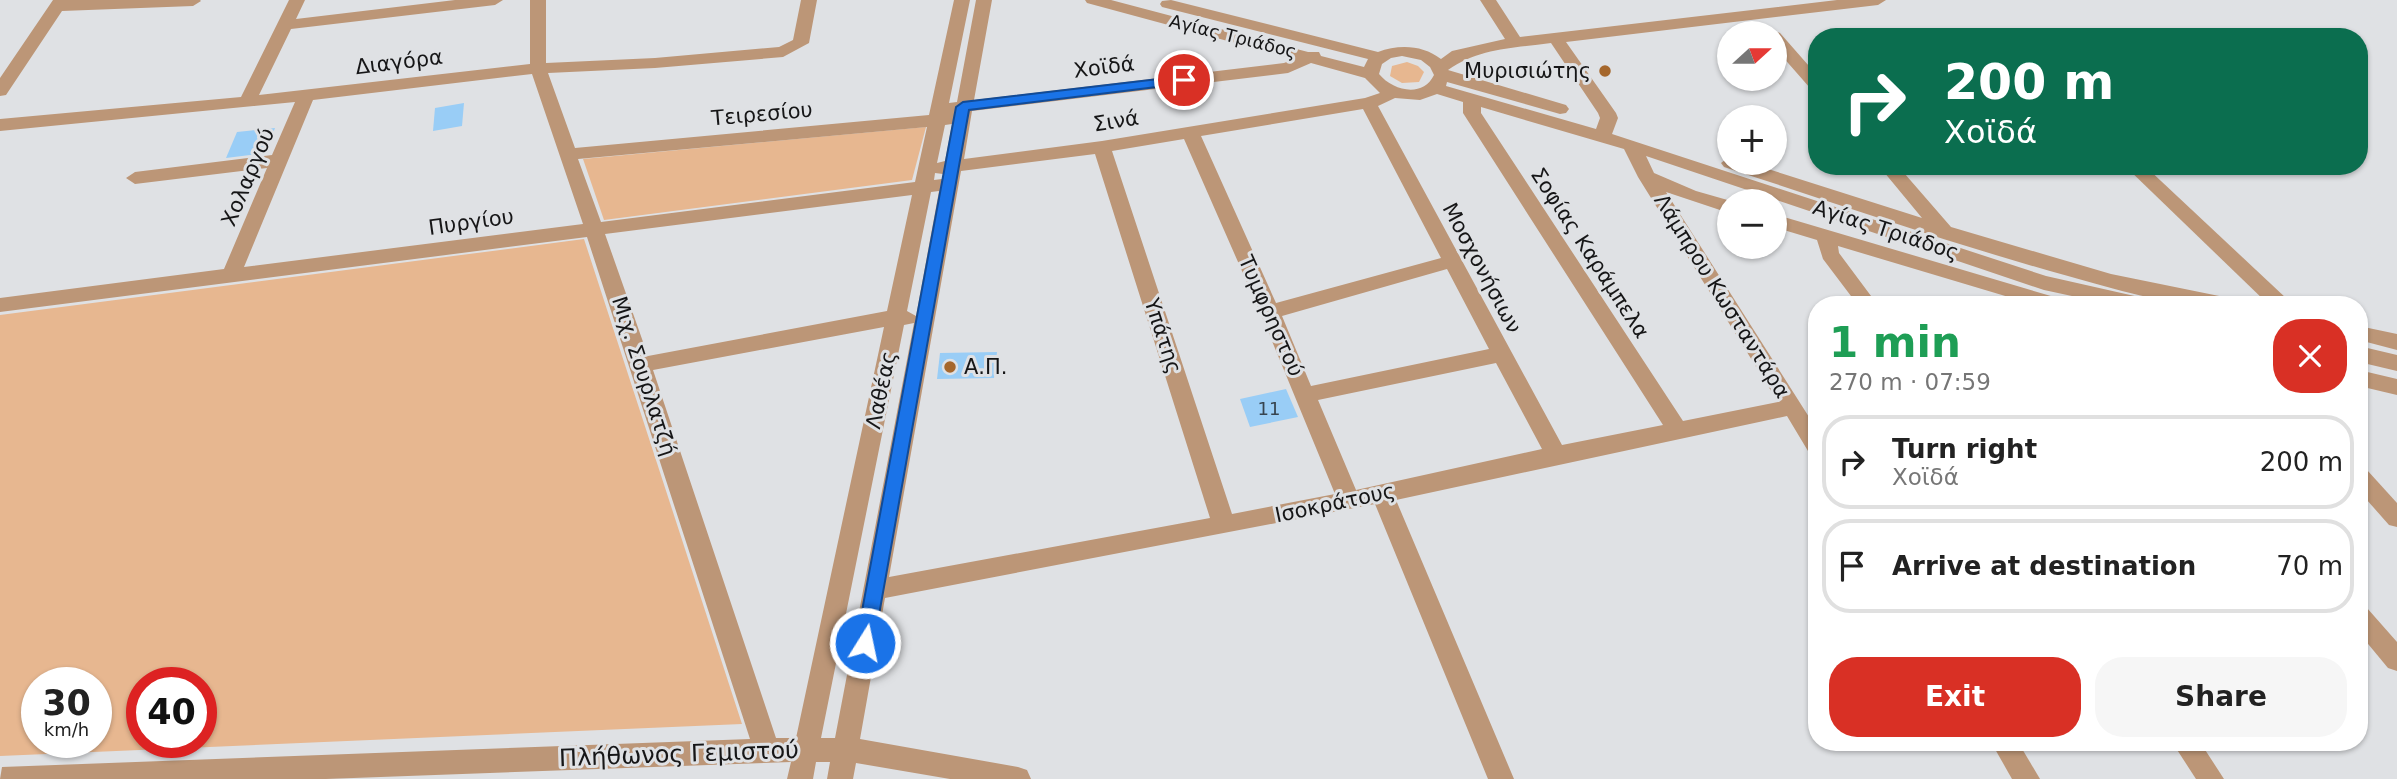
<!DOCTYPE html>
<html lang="en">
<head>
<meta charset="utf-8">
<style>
  body { margin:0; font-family:"DejaVu Sans",sans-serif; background:#f6f6f6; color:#222; height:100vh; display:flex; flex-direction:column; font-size:26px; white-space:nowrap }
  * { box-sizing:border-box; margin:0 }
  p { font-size:23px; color:#767676 }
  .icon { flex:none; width:38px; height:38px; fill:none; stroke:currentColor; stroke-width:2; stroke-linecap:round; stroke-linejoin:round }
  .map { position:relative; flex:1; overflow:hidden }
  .drawer { position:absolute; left:1808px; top:296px; width:560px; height:455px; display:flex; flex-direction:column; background:#fff; border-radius:28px; box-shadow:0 2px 5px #0004 }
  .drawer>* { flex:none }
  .guide { position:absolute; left:1808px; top:28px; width:560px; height:147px; border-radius:28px; box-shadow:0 2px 5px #0004; background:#0b6e4f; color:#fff; overflow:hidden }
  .needle { width:46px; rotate:69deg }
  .fabs { position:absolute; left:1717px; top:21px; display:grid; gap:14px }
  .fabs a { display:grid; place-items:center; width:70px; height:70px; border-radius:50%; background:#fff; box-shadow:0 2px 5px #0004; font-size:35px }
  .speed { position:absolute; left:21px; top:667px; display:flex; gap:14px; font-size:35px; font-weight:700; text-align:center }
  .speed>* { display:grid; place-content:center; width:91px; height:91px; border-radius:50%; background:#fff; box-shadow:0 2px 5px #0004; line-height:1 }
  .speed small { font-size:18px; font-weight:400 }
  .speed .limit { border:10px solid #d22; background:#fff; color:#111 }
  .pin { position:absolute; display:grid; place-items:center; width:60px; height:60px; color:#fff; margin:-30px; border:4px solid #fff; border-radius:50%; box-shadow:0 2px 7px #0007 }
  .me { position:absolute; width:77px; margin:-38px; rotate:10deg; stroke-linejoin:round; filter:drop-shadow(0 0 5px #0008) }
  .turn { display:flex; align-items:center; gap:24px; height:147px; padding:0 21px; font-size:32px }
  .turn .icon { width:91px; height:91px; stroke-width:2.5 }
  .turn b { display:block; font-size:49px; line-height:60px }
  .round { display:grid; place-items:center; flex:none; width:74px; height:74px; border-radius:28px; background:#f6f6f6 }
  .head { display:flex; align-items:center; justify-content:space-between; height:119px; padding:0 21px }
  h1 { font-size:42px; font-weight:800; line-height:52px; color:#1e9e55 }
  .button { display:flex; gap:14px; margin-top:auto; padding:14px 21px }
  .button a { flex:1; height:80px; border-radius:28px; background:#d93025; color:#fff; font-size:28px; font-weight:800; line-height:80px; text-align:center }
  .button a+a { background:#f6f6f6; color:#222 }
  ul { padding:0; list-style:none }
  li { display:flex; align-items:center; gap:21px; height:94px; margin:0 14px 10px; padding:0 7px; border:4px solid #e0e0e0; border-radius:28px }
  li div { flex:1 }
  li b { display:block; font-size:26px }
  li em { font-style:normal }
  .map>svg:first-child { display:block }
</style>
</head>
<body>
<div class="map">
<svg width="2397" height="779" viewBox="0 0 2397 779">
  <rect width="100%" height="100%" fill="#dfe1e4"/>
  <g fill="#e7b790" fill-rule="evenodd">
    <polygon points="1407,62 1418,66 1424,72 1419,82 1402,83 1390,76 1392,66"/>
    <polygon points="926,127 912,180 604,220 583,159"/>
    <path d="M 584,239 L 742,724 L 0,756 L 0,315 ZM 37,682 L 96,682 L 96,742 L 37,742 ZM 142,682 L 201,682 L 201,742 L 142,742 Z"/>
  </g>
  <g fill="#99cdf6">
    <polygon points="464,103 462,126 433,131 435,108"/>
    <polygon points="275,128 266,153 226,158 237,132"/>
    <polygon points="997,352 994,378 937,379 940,353"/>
    <polygon points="1286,389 1298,417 1250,427 1240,399"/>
  </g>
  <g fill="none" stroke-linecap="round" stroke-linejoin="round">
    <g fill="#bc9677" fill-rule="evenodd">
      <polygon points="53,0 200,0 201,1 193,6 62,11 6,95 0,96 0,78"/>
      <path d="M 289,0 L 305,0 L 296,19 L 455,0 L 503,0 L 495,5 L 291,29 L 259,95 L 530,64 L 530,0 L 546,0 L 546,63 L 655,58 L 779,47 L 793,40 L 801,0 L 817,0 L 809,43 L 783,57 L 655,68 L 548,73 L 575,148 L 929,115 L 954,0 L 970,0 L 949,103 L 957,102 L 976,0 L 992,0 L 974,100 L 1284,63 L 1294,59 L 1087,3 L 1085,0 L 1111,0 L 1308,52 L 1319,52 L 1321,56 L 1364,67 L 1368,59 L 1162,7 L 1160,4 L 1162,1 L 1171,0 L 1378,52 C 1399,44 1423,45 1441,59 L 1452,51 L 1505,39 L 1480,0 L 1496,0 L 1520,37 L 1837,0 L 1886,0 L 1878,5 L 1566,42 L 1616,113 L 1618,118 L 1612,134 L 2046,276 L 2139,297 L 2146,299 L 2149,304 L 2109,304 L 2044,290 L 1646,156 L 1654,173 L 1696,191 L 1731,201 L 1729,201 L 1729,213 L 1666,192 L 1816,428 L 1816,453 L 1808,451 L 1787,416 L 1396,500 L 1514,779 L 1488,779 L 1375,504 L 885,598 L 860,739 L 1018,767 L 1027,770 L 1031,779 L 950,779 L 856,763 L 853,779 L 827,779 L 830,762 L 816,762 L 813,779 L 787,779 L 791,762 L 326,779 L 0,779 L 2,767 L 750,739 L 587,237 L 0,312 L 0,298 L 224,269 L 267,168 L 135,184 L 126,178 L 135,172 L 272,155 L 295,102 L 0,131 L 0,119 L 241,97 ZM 1551,43 L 1598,113 L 1600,118 L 1596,129 L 1446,86 L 1447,82 L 1560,114 L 1566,113 L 1569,109 L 1566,105 L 1448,70 C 1479,48 1515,48 1551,43 ZM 1402,56 L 1421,60 L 1430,67 L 1434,75 C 1423,98 1393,91 1379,74 L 1382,64 L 1391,58 ZM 1311,63 L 1365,78 L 1380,93 L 1365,98 L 1102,141 L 964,159 L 972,111 L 1288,73 ZM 532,74 L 583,224 L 244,267 L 313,100 ZM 1437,94 L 1463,102 L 1463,113 L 1663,425 L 1562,445 L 1378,106 L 1395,98 L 1420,100 ZM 1481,107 L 1624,149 L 1638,177 L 1778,402 L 1683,421 L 1481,113 ZM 1363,109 L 1441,258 L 1276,303 L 1201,136 ZM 952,124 L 945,161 L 937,163 L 945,125 ZM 927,127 L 915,182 L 601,222 L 578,159 ZM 1184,139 L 1260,312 L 1335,494 L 1232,514 L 1112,151 ZM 1095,154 L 1210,518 L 889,577 L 961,171 ZM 935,173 L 943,174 L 942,179 L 934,180 ZM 939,191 L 916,316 L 907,311 L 931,192 ZM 912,195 L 887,311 L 648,356 L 605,234 ZM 1447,269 L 1489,349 L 1311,386 L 1282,316 ZM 914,323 L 835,738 L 821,738 L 904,325 ZM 884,327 L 796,738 L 776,738 L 653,370 ZM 1496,363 L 1542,449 L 1356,490 L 1318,400 Z"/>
      <polygon points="1774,31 1780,33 1816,74 1816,89 1810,88 1774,47 1774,33 1768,33"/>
      <path d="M 1729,157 L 1729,163 L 1749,163 L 1922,218 L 1879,166 L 1898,166 L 1951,227 L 2111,274 L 2224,297 L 2231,299 L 2234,304 C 2179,309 2121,291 2068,276 C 1952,244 1838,204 1724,167 L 1721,163 Z"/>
      <polygon points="2125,166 2145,166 2287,299 2290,304 2268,304"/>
      <polygon points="1774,214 2061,299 2064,304 2032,304 1838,246 1839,253 1877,304 1857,304 1823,259 1817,240 1774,227"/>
      <polygon points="2359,326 2397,334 2397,350 2359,340"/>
      <polygon points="2359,346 2397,355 2397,371 2359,362"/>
      <polygon points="2359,370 2397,379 2397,395 2359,386"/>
      <polygon points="2359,467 2367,470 2397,503 2397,527 2389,525 2359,491"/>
      <polygon points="2359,605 2367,608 2397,642 2397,671 2388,668 2359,633"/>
      <polygon points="1991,742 2018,742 2040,779 2012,779"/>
      <polygon points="2172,742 2200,742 2224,779 2196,779"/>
    </g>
  </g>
  <polygon fill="#1a73e8" stroke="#114b97" stroke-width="2" points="1184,76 1189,77 1189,83 969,110 874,643 871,649 865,652 858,649 856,643 956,107 963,102"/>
  <g fill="#a5672c" stroke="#dfe1e4" stroke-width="2.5">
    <circle cx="1605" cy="71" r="7"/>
    <circle cx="950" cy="367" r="7"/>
  </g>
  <g text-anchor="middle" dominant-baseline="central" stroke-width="6" stroke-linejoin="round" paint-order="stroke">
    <g font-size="18" fill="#161617" stroke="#dfe1e4">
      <text transform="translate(1233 36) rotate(14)">Αγίας Τριάδος</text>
    </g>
    <g font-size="18" fill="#37444f">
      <text x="1269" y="408">11</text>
    </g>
    <g font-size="21" fill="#161617" stroke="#dfe1e4">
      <text transform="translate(399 62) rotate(-7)">Διαγόρα</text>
      <text transform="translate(1104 67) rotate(-7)">Χοϊδά</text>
      <text transform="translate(762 114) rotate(-5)">Τειρεσίου</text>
      <text transform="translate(1116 121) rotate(-9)">Σινά</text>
      <text transform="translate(248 177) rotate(-67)">Χολαργού</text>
      <text transform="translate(471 222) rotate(-8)">Πυργίου</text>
      <text transform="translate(1886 230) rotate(18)">Αγίας Τριάδος</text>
      <text transform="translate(1590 253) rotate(57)">Σοφίας Καράμπελα</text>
      <text transform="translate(1482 268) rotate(62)">Μοσχονήσιων</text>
      <text transform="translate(1722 296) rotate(58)">Λάμπρου Κωσταντάρα</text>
      <text transform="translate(1271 316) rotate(66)">Τυμφρηστού</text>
      <text transform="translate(1163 336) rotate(72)">Υπάτης</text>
      <text transform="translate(644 376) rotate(72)">Μιχ. Σουρλατζή</text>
      <text transform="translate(881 390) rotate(-78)">Λαθέας</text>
      <text transform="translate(1335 503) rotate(-12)">Ισοκράτους</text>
    </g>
    <g font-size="21" fill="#161617" stroke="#dfe1e4" text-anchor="end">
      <text x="1591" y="71">Μυρισιώτης</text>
      <text x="964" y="367" text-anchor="start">Α.Π.</text>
    </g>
    <g font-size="24" fill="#161617" stroke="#dfe1e4">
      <text transform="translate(679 754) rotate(-2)">Πλήθωνος Γεμιστού</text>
    </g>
  </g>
</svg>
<div class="fabs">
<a><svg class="needle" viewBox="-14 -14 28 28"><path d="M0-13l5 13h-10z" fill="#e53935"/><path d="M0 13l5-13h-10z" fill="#767676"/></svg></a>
<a>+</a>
<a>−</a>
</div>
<div class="speed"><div>30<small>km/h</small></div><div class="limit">40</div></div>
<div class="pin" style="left:1184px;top:80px;background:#d93025"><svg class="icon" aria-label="arrive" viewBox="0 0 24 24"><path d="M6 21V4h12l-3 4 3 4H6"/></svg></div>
<svg class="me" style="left:865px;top:643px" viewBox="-20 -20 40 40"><circle r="17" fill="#1a73e8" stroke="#fff" stroke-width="3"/><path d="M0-11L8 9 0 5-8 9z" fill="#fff"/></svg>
<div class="guide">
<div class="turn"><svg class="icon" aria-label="right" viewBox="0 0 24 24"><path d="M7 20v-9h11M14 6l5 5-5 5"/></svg><div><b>200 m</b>Χοϊδά</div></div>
</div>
<section class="drawer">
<div class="head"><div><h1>1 min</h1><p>270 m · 07:59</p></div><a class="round" style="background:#d93025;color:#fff"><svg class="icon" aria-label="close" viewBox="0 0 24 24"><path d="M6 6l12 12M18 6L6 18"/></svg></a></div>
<ul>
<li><svg class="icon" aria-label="right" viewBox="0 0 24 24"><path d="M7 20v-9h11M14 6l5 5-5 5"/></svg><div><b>Turn right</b><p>Χοϊδά</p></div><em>200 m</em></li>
<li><svg class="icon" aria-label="arrive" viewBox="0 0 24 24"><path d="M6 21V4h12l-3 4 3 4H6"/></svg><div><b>Arrive at destination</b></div><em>70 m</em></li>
</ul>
<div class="button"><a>Exit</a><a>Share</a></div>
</section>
</div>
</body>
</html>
